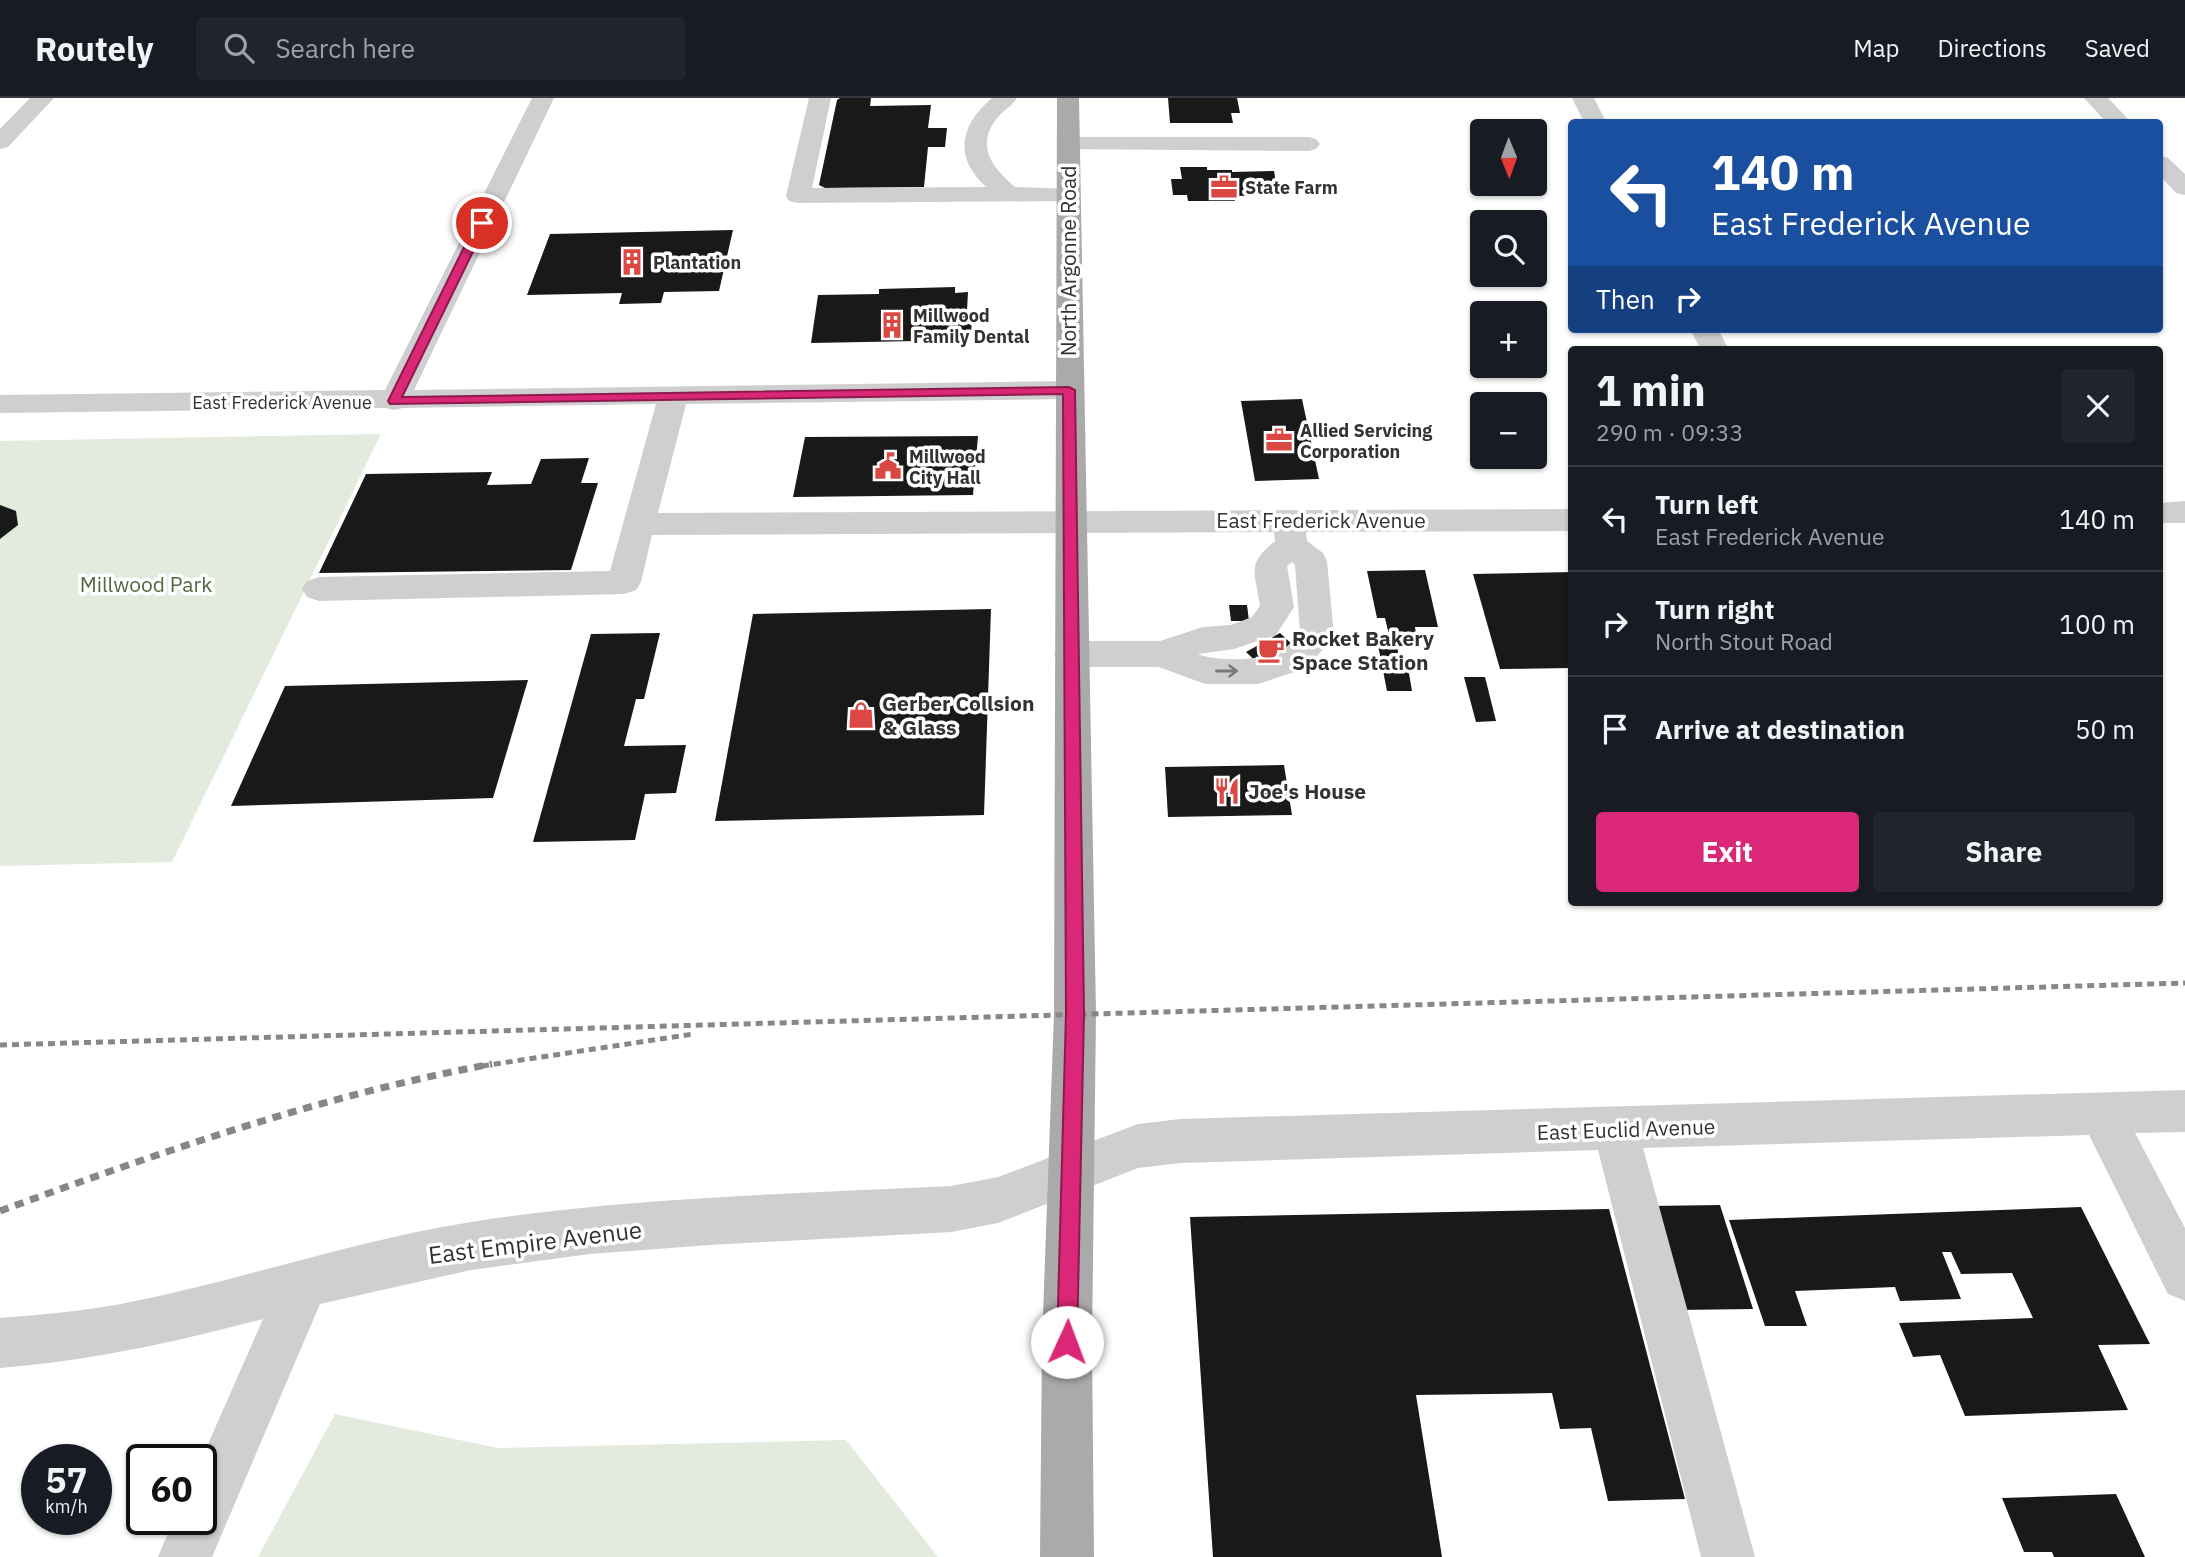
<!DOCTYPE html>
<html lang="en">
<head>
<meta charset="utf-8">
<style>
  body { margin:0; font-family:"IBM Plex Sans",sans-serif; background:#20242c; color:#f1f3f6; height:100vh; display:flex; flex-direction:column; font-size:26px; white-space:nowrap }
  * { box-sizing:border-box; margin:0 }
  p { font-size:23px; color:#9ea1a6 }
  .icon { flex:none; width:38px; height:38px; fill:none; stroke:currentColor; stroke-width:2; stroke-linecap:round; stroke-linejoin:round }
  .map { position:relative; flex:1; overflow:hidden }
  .sheet { position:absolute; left:1568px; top:248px; width:595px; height:560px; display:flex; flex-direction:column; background:#171b24; border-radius:7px; box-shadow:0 2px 5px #0004 }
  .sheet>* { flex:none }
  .guide { position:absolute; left:1568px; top:21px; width:595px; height:214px; border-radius:7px; box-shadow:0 2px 5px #0004; background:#1a4fa0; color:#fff; overflow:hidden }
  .needle { width:46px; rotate:179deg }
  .buttons { position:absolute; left:1470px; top:21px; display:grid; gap:14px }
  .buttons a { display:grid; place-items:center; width:77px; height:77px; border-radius:7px; background:#171b24; box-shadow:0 2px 5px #0004; font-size:35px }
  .speed { position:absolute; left:21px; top:1346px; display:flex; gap:14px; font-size:35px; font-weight:700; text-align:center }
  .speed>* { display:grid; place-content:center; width:91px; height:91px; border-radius:50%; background:#171b24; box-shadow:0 2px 5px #0004; line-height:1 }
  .speed small { font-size:18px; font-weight:400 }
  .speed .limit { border:4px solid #111; border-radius:10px; background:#fff; color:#111 }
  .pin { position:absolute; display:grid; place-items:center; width:60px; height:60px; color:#fff; margin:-30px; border:4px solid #fff; border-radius:50%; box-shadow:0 2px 7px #0007 }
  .me { position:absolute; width:77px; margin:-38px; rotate:2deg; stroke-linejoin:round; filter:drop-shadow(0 0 5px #0008) }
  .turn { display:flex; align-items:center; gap:24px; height:147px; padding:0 28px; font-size:32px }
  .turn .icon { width:91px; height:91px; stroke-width:2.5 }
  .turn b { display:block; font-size:49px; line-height:60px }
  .then { display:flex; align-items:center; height:66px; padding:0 28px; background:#0003; gap:14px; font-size:26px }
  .round { display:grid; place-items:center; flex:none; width:74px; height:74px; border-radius:7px; background:#20242c }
  .headline { display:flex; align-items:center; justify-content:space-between; height:119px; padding:0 28px }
  h1 { font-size:42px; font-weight:800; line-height:52px }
  .button { display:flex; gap:14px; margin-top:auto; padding:14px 28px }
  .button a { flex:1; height:80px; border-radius:7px; background:#db2777; color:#fff; font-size:28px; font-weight:800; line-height:80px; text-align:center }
  .button a+a { background:#20242c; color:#f1f3f6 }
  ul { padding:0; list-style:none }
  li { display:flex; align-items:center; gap:21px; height:105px; padding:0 28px; border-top:2px solid #363941 }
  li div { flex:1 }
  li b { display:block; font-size:26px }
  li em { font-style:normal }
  header { display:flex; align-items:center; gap:42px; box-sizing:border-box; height:98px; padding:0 35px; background:#171b24; border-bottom:2px solid #363941 }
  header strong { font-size:33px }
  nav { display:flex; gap:38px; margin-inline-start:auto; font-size:24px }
  .search { width:490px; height:63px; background:#20242c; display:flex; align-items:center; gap:18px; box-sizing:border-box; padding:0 24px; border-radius:7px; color:#9ea1a6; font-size:26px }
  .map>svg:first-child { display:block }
</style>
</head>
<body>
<header>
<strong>Routely</strong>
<div class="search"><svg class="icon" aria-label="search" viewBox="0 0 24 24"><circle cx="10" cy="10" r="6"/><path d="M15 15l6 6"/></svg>Search here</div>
<nav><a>Map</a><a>Directions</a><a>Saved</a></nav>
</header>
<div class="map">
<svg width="2185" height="1459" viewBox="0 0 2185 1459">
  <rect width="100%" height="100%" fill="#fff"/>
  <g fill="#e3eade">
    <polygon points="381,336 172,764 0,768 0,343"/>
    <polygon points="335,1316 498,1350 846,1342 938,1459 258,1459"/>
  </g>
  <g fill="#191919">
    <polygon points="840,0 871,0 870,8 931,7 928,30 947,30 945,49 928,49 924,89 825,90 819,87 837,2"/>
    <polygon points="1168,0 1237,0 1240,15 1231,15 1233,25 1170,25"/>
    <polygon points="1180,69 1207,69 1207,72 1232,72 1232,74 1274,73 1278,97 1234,98 1235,103 1188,103 1187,97 1173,97 1171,81 1182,81"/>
    <polygon points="733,132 719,193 664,194 661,205 619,206 622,195 527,197 550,136"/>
    <polygon points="955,189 955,195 968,194 967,213 972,213 971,242 811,245 818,197 879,196 879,191"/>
    <polygon points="1302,301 1319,381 1255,383 1241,303"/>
    <polygon points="978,338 973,397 793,399 805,339"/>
    <polygon points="589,360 581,385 598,385 571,472 319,475 366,376 492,374 487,387 531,386 541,361"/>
    <polygon points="0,407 16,413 18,427 0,441"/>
    <polygon points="1425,472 1438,529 1415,529 1416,536 1389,537 1385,520 1377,520 1367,473"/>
    <polygon points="1572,474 1572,570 1500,571 1473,476"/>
    <polygon points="1229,507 1247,507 1249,523 1231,523"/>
    <polygon points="991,511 984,717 715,723 753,516"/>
    <polygon points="660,535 644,601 636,601 624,648 686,647 676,695 645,696 635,742 533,744 591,536"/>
    <polygon points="1280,535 1296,550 1262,569 1246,554"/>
    <polygon points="1378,547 1397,548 1400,564 1407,564 1412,593 1387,593"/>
    <polygon points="1464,579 1485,579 1496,623 1476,624"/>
    <polygon points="528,582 493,700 231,708 285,588"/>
    <polygon points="1284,667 1292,717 1168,719 1165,669"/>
    <polygon points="1720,1107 1753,1211 1678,1212 1649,1108"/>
    <polygon points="2081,1109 2150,1246 2098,1247 2128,1312 1965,1318 1940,1257 1913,1259 1899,1225 2033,1220 2012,1175 1961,1176 1951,1154 1942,1154 1961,1201 1900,1203 1895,1189 1795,1193 1807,1228 1765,1228 1729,1122"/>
    <polygon points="1609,1111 1685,1401 1608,1403 1591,1330 1560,1331 1552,1295 1416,1297 1442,1459 1213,1459 1190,1119"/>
    <polygon points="2116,1396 2145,1459 2054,1459 2052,1454 2024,1454 2002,1400"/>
  </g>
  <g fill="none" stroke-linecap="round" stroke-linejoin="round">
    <g fill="#cfcfcf" fill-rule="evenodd">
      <polygon points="30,0 54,0 8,49 0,51 0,31"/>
      <path d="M 532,0 L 554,0 L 414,292 L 1069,283 L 1079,286 L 1083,292 L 1079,298 L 1069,301 L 686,306 L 658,415 L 1572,411 L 1572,433 L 1306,434 L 1307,443 L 1323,455 L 1327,463 L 1334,538 L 1307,570 L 1258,586 L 1205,586 L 1159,569 L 1071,569 L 1059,565 L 1054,556 L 1059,547 L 1071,543 L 1160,543 L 1203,529 L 1231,527 L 1252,519 L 1260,508 C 1255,473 1246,467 1275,443 L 1274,434 L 652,437 L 641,484 L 636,492 L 624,496 L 319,503 L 307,499 L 302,491 L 307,483 L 319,479 L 610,473 L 656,306 L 403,310 L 394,312 L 386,310 L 0,315 L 0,297 L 385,292 ZM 1292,464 L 1295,467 L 1300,535 C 1295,540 1290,546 1284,551 C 1267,563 1217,564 1198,556 L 1234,551 L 1276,537 L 1294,509 L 1287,468 Z"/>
      <path d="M 809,0 L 831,0 L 812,90 L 986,89 C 953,59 960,27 992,0 L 1017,0 C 1012,8 1004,12 998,19 C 974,48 993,70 1015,89 L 1077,91 L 1080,96 L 1077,101 L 1068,103 L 798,105 L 789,103 L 786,98 Z"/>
      <polygon points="1572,0 1594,0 1606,24 1584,24"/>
      <polygon points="2084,0 2108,0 2131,24 2106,24"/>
      <polygon points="1068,39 1308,39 1316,41 1320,46 1316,51 1308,53 1060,51 1056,46 1060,41"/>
      <polygon points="2160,58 2168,60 2185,76 2185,97 2176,95 2160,78"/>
      <polygon points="1690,231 1718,231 1729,252 1701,252"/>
      <polygon points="2185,403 2185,425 2160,425 2160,405"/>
      <path d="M 2185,992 L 2185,1034 L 2135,1035 L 2185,1130 L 2185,1203 L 2168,1196 L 2089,1037 L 1643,1050 L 1755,1459 L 1701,1459 L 1598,1052 L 1180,1065 L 1138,1070 L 998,1125 L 951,1134 L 710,1147 L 590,1156 L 471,1172 L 320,1206 L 212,1459 L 158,1459 L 174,1421 L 201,1421 L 201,1362 L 263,1221 C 176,1244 90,1263 0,1270 L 0,1220 C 41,1217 81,1213 121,1206 C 239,1183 352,1143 471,1124 C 629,1099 791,1096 951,1088 L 998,1079 L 1138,1026 L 1180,1021 Z"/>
    </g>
    <polygon fill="#aaa" fill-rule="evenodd" points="1057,0 1079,0 1096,915 1092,1244 1094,1459 1040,1459 1042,1244 1054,915"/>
    <g stroke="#878787" stroke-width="5" stroke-dasharray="7 5" stroke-linecap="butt">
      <polyline points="0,947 2185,885"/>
      <polyline points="482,968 693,936"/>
    </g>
    <path stroke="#878787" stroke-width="7" stroke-dasharray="9 7" stroke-linecap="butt" d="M 0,1113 C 161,1054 323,997 492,966"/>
  </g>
  <defs><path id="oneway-shaft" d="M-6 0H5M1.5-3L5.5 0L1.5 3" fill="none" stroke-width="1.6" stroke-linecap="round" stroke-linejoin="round" transform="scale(1.75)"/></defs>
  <use stroke="#797979" href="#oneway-shaft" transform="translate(1227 573)"/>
  <polygon fill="#db2777" stroke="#8e194d" stroke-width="2" points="482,122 487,125 402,299 1069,289 1075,292 1084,915 1077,1244 1074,1251 1067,1254 1060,1251 1057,1244 1066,915 1063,296 390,306 388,303 476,125"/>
  <defs>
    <symbol id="office-bare" viewBox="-9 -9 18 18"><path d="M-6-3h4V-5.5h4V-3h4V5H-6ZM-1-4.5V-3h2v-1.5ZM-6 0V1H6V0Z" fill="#db4841" stroke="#fff" stroke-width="2.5" paint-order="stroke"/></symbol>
    <symbol id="building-bare" viewBox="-9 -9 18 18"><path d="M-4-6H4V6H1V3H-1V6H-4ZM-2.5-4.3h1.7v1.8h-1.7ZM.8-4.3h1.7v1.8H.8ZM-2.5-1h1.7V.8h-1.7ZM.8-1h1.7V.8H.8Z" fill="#db4841" stroke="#fff" stroke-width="2.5" paint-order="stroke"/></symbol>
    <symbol id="civic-bare" viewBox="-9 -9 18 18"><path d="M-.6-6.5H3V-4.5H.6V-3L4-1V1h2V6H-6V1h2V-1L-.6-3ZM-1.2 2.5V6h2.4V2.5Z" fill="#db4841" stroke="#fff" stroke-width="2.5" paint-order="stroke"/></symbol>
    <symbol id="cafe-bare" viewBox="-9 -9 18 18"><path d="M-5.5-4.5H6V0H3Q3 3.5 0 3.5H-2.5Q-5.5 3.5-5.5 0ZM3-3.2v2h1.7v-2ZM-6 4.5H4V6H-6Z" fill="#db4841" stroke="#fff" stroke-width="2.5" paint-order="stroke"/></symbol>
    <symbol id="shop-bare" viewBox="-9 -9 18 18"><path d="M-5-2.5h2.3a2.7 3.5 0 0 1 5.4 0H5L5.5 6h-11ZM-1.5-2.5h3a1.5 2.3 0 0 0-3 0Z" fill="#db4841" stroke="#fff" stroke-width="2.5" paint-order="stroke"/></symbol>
    <symbol id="restaurant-bare" viewBox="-9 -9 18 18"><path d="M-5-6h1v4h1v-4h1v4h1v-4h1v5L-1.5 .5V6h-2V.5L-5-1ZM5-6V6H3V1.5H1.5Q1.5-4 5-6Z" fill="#db4841" stroke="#fff" stroke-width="2.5" paint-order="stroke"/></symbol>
  </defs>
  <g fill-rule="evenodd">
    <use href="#office-bare" x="1205" y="70" width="38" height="38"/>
    <use href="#building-bare" x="613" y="145" width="38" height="38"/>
    <use href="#building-bare" x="873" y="208" width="38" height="38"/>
    <use href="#office-bare" x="1260" y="323" width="38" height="38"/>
    <use href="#civic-bare" x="869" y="349" width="38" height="38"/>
    <use href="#cafe-bare" x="1252" y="533" width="38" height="38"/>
    <use href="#shop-bare" x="842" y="598" width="38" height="38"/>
    <use href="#restaurant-bare" x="1208" y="674" width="38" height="38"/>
  </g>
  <g text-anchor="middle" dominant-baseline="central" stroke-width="7" stroke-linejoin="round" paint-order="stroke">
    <g font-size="18" font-weight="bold" fill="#323232" stroke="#fff" text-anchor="start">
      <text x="1245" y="89">State Farm</text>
      <text x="653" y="164">Plantation</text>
      <text x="913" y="217">Millwood<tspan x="913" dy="21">Family Dental</tspan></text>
      <text x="1300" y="332">Allied Servicing<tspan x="1300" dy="21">Corporation</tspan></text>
      <text x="909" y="358">Millwood<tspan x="909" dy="21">City Hall</tspan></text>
    </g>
    <g font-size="18" fill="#323232" stroke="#fff">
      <text x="282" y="304">East Frederick Avenue</text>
    </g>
    <g font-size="21" fill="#323232" stroke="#fff">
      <text transform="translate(1068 163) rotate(-90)">North Argonne Road</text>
      <text x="1321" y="422">East Frederick Avenue</text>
      <text transform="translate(1626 1031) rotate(-2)">East Euclid Avenue</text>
    </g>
    <g font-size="21" fill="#506b41" stroke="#fff">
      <text x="146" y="486">Millwood Park</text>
    </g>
    <g font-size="21" font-weight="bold" fill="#323232" stroke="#fff" text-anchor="start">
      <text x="1292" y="540">Rocket Bakery<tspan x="1292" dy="24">Space Station</tspan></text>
      <text x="882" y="605">Gerber Collsion<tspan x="882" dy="24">&amp; Glass</tspan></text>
      <text x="1248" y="693">Joe's House</text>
    </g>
    <g font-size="24" fill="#323232" stroke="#fff">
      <text transform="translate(535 1144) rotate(-7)">East Empire Avenue</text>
    </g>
  </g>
</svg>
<div class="buttons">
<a><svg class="needle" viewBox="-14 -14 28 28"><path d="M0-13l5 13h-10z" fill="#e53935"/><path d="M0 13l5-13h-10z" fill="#9ea1a6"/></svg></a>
<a><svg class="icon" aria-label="search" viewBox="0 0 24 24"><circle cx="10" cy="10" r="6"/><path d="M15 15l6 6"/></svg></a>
<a>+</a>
<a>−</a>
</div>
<div class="speed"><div>57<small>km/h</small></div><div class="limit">60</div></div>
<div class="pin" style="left:482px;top:125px;background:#d93025"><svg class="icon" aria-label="arrive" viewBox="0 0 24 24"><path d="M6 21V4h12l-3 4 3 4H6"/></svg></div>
<svg class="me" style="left:1067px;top:1244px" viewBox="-20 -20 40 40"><circle r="19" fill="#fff"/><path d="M0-13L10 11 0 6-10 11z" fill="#db2777"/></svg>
<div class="guide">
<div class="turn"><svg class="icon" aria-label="left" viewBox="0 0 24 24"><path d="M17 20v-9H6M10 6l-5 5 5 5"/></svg><div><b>140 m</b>East Frederick Avenue</div></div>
<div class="then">Then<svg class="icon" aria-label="right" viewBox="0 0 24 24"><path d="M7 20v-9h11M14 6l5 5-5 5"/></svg></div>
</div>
<section class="sheet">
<div class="headline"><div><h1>1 min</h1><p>290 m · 09:33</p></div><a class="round"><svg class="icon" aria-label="close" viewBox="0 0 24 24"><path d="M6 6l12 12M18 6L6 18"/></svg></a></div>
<ul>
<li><svg class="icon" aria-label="left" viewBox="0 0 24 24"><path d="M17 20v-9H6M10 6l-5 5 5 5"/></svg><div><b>Turn left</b><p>East Frederick Avenue</p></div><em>140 m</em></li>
<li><svg class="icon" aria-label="right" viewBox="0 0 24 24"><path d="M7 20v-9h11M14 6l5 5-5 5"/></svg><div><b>Turn right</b><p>North Stout Road</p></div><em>100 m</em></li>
<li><svg class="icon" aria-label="arrive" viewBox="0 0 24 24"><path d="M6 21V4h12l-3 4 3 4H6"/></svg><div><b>Arrive at destination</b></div><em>50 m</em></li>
</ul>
<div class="button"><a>Exit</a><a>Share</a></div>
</section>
</div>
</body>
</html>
